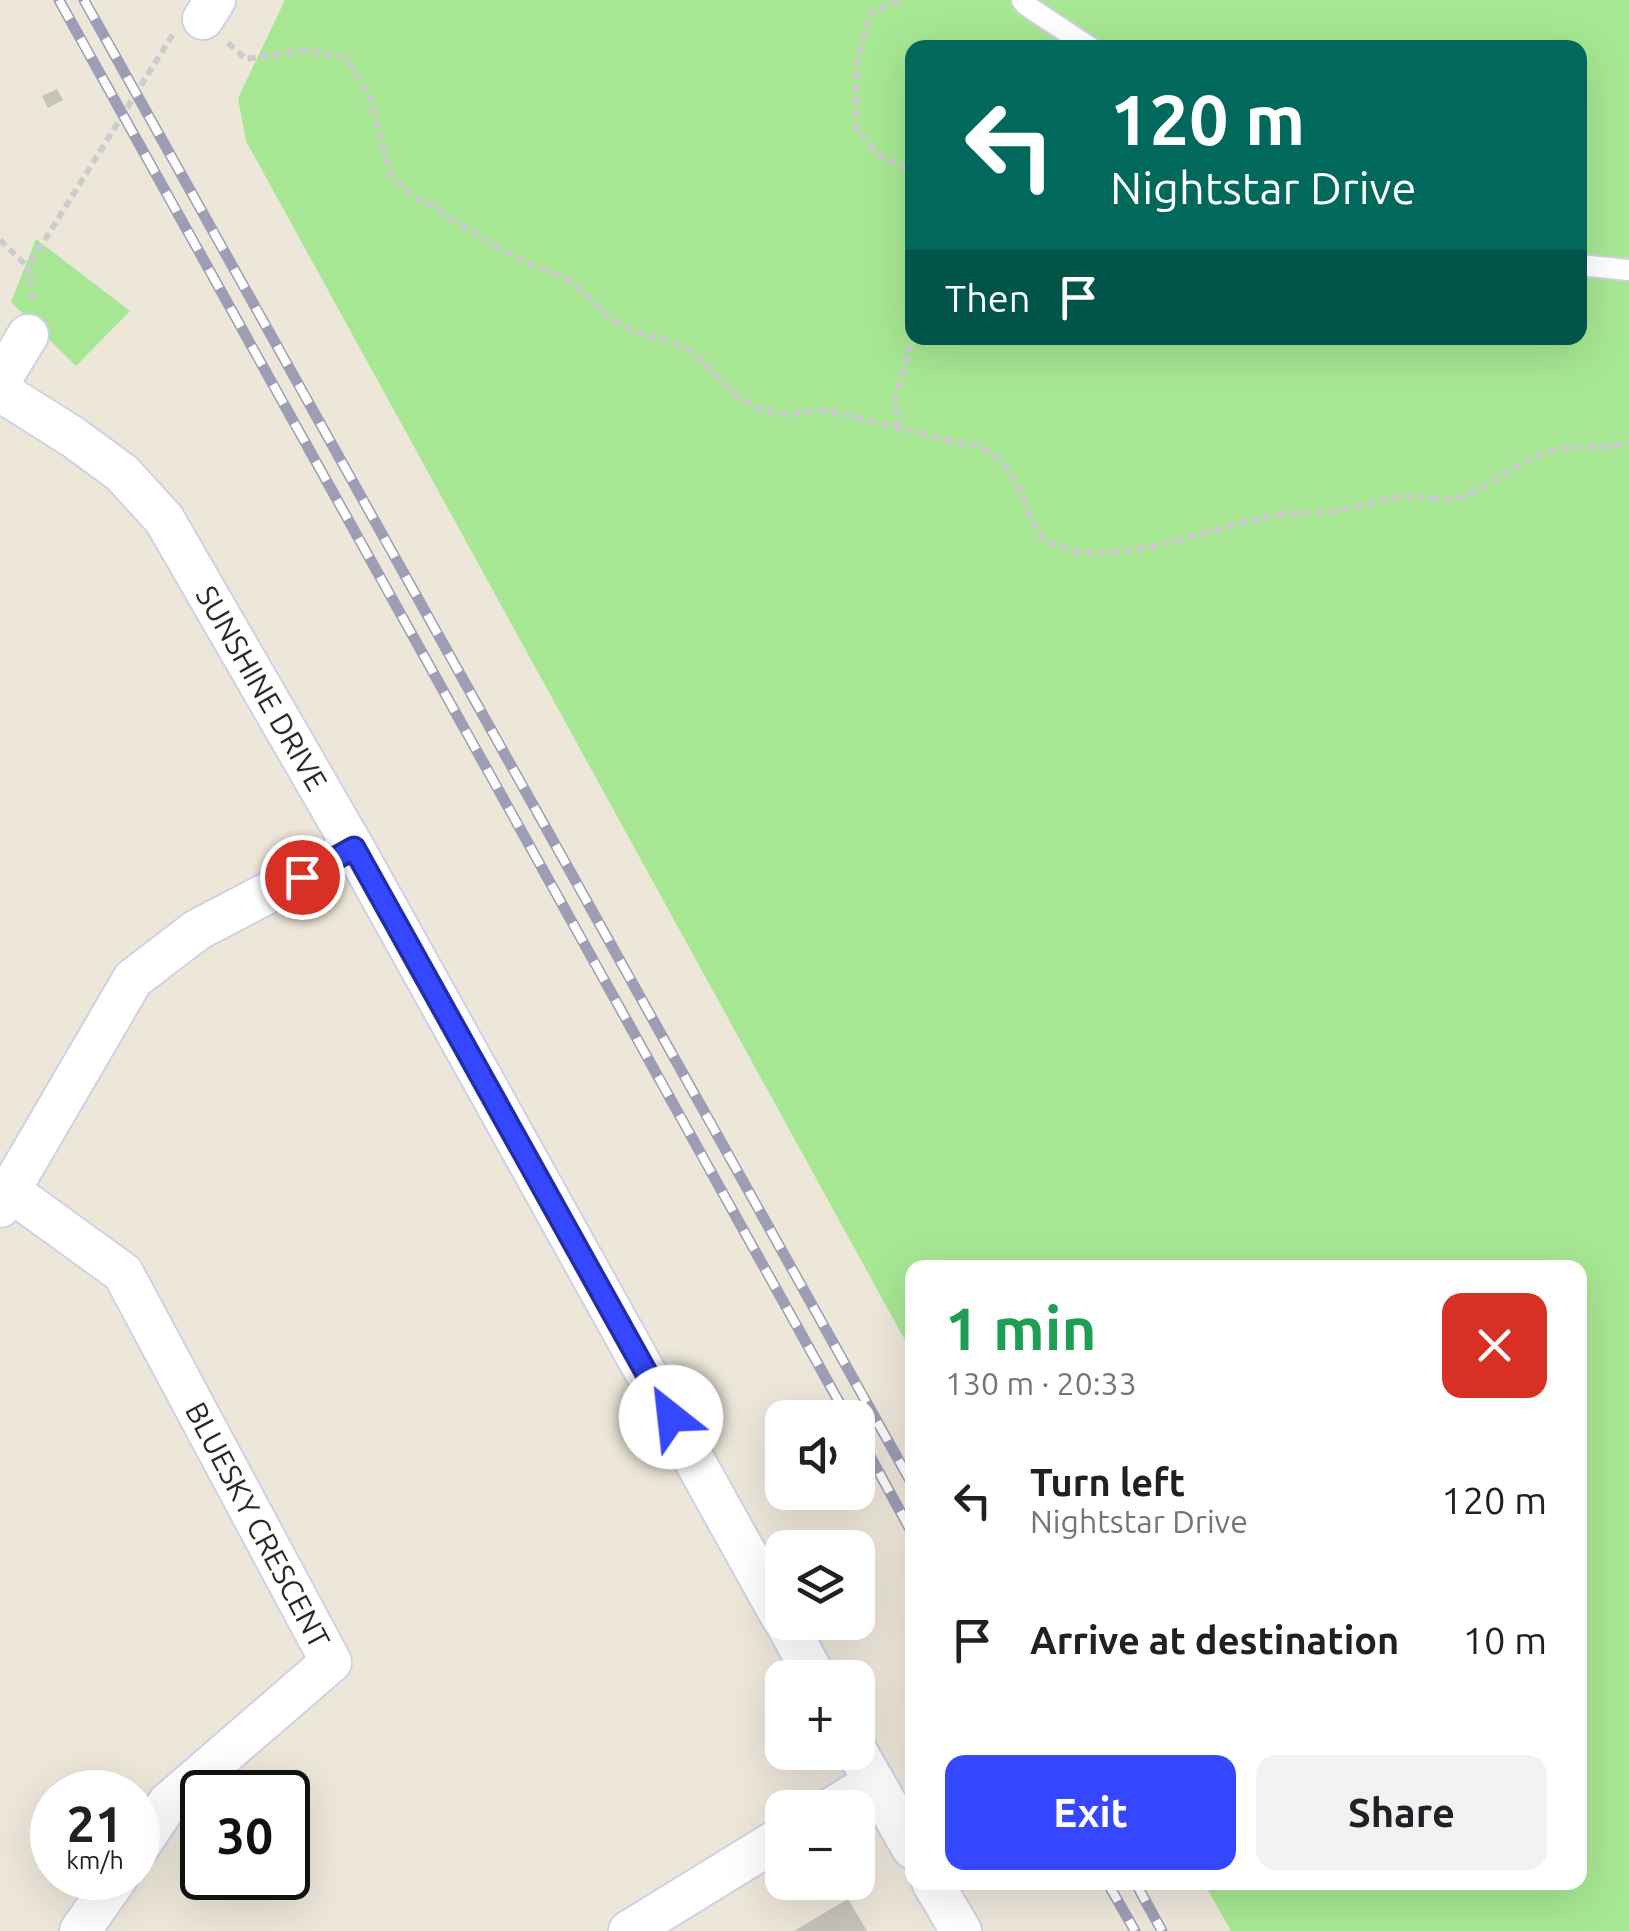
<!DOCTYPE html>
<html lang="en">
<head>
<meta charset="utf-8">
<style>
  body { margin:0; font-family:Ubuntu,sans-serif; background:#f2f2f2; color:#202124; height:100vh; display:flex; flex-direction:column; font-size:38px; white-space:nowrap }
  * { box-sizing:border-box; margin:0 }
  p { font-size:32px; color:#757577 }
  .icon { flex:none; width:55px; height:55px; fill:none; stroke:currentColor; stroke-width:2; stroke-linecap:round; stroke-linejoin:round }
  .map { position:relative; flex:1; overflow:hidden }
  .panel { position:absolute; left:905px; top:1260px; width:682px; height:630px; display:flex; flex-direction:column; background:#fff; border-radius:20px; box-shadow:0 10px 40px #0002 }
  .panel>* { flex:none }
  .banner { position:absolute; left:905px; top:40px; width:682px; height:305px; border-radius:20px; box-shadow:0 10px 40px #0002; background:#00695c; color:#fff; overflow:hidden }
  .tools { position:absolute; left:765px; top:1400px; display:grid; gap:20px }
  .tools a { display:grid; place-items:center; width:110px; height:110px; border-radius:20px; background:#fff; box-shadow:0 10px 40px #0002; font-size:50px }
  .speed { position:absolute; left:30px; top:1770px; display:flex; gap:20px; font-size:50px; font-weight:700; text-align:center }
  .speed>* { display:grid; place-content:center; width:130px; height:130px; border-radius:50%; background:#fff; box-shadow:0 10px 40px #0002; line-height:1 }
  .speed small { font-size:25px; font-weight:400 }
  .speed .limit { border:5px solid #111; border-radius:15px; background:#fff; color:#111 }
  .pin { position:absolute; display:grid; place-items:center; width:85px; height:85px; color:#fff; margin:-42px; border:5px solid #fff; border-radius:50%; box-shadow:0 2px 10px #0007 }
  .me { position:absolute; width:110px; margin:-55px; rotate:331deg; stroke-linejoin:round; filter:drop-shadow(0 0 8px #0008) }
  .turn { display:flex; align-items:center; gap:35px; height:210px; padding:0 40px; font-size:45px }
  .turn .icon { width:130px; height:130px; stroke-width:2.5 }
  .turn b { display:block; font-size:70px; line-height:85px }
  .then { display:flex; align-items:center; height:95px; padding:0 40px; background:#0003; gap:20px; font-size:38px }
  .round { display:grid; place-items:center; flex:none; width:105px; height:105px; border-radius:20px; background:#f2f2f2 }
  .head { display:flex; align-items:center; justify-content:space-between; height:170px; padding:0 40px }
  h1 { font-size:60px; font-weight:700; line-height:75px; color:#1e9e55 }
  .primary-button { display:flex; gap:20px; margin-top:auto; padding:20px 40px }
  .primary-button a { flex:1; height:115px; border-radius:20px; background:#3547ff; color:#fff; font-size:40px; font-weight:700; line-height:115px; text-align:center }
  .primary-button a+a { background:#f2f2f2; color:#202124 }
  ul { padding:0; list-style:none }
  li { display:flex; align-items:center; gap:30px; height:140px; padding:0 40px }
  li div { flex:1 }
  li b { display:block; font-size:38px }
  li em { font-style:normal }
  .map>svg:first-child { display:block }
</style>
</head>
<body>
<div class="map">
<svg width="1629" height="1931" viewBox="0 0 1629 1931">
  <rect width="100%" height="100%" fill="#ede7da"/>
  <g fill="#a7e793" fill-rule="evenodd">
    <path d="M 285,0 L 1629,0 L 1629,1931 L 1231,1931 L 1204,1883 L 1580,1882 L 1580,1268 L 912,1268 L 912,1353 L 246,141 L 238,98 ZM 912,48 L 1580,48 L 1580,338 L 912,338 Z"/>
    <polygon points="36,239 130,311 76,366 11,302"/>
  </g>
  <g fill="#c8c3ba">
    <polygon points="57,89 63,100 48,108 42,96"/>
    <polygon points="848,1899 867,1931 794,1931"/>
  </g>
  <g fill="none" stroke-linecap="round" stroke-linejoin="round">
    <defs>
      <g id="service">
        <polyline points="1022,0 1027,6 1091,48"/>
        <polyline points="1580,265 1629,270"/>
      </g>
      <g id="minor">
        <polyline points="203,19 215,0"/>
        <polyline points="0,381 28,335"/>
        <polyline points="0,391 73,437 122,473 164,519 354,848 782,1618"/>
        <polyline points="10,1191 123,1273 331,1662 168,1803 138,1848"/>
        <polyline points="0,1207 133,979 197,930 354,848"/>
        <polyline points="785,1622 816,1678"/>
        <polyline points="857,1752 912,1848"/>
        <polyline points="832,1808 874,1782"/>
        <polyline points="932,1882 961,1931"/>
        <polyline points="80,1931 117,1878"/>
        <polyline points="629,1931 782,1837"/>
      </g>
    </defs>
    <use href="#service" stroke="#d0d1e4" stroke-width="24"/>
    <use href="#minor" stroke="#d0d1e4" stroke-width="44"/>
    <g stroke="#ccc" stroke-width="6" stroke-dasharray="8 5" stroke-linecap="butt">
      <polyline points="899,0 871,13 857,58 856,129 878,154 912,171"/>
      <path d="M 228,43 L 246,59 L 304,50 L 346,58 L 369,96 L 391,176 L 411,194 L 516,258 L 570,281 L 610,318 L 633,331 L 674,343 L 694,353 L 739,397 L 761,410 L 787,415 L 808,411 L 830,411 L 960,443 C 1005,450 1013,474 1029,513 C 1033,522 1037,532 1044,539 C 1051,545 1063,548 1072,550 C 1128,564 1215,526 1272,516 C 1294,512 1318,514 1340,510 C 1362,506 1384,498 1407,496 C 1422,495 1436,502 1452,499 C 1488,493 1512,462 1547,452 C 1572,445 1601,450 1629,442"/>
      <polyline points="0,240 28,267"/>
      <polyline points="33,300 28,267 173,34"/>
      <polyline points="898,428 895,400 913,338"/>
    </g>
    <use href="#service" stroke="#fff" stroke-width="20"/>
    <use href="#minor" stroke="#fff" stroke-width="40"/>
    <defs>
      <g id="rail">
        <polyline points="59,0 848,1418"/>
        <polyline points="84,0 912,1484"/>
        <polyline points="858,1434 912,1533"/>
        <polyline points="1107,1882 1135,1931"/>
        <polyline points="1135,1882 1162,1931"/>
      </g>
    </defs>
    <use href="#rail" stroke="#9d9eb5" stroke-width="11"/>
    <use href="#rail" stroke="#fff" stroke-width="8" stroke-dasharray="22" stroke-linecap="butt"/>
  </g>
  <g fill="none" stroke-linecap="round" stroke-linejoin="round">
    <defs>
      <polyline id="route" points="302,877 354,848 671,1417"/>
    </defs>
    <use href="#route" stroke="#222ea6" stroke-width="25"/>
    <use href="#route" stroke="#3547ff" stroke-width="18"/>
  </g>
  <g text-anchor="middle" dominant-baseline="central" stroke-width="8" stroke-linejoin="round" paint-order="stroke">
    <g font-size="30" fill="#2a2a2a" stroke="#fff">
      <text transform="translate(262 688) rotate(60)">SUNSHINE DRIVE</text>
      <text transform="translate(258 1525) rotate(62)">BLUESKY CRESCENT</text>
    </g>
  </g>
</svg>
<div class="tools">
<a><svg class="icon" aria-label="sound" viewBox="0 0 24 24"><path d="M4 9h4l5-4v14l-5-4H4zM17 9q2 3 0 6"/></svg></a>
<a><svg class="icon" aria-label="layers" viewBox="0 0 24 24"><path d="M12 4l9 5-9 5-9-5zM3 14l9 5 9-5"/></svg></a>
<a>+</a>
<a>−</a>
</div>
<div class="speed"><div>21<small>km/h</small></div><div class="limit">30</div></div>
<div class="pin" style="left:302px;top:877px;background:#d93025"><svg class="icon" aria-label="arrive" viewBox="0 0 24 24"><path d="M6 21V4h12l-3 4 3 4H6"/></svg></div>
<svg class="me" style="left:671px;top:1417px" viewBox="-20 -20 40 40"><circle r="19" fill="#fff"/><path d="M0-13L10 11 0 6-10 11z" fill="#3547ff"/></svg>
<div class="banner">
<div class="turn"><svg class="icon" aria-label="left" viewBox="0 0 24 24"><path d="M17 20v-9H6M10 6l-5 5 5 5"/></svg><div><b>120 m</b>Nightstar Drive</div></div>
<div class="then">Then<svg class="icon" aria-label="arrive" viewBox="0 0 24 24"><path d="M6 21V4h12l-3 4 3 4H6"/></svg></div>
</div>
<section class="panel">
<div class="head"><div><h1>1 min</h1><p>130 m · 20:33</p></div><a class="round" style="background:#d93025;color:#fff"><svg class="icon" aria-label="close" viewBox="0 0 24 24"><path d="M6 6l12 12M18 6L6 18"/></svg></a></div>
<ul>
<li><svg class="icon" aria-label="left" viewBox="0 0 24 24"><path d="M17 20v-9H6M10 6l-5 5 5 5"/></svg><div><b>Turn left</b><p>Nightstar Drive</p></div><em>120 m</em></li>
<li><svg class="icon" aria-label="arrive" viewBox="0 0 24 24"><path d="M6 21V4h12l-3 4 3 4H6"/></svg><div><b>Arrive at destination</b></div><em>10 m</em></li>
</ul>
<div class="primary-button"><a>Exit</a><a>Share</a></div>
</section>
</div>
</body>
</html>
